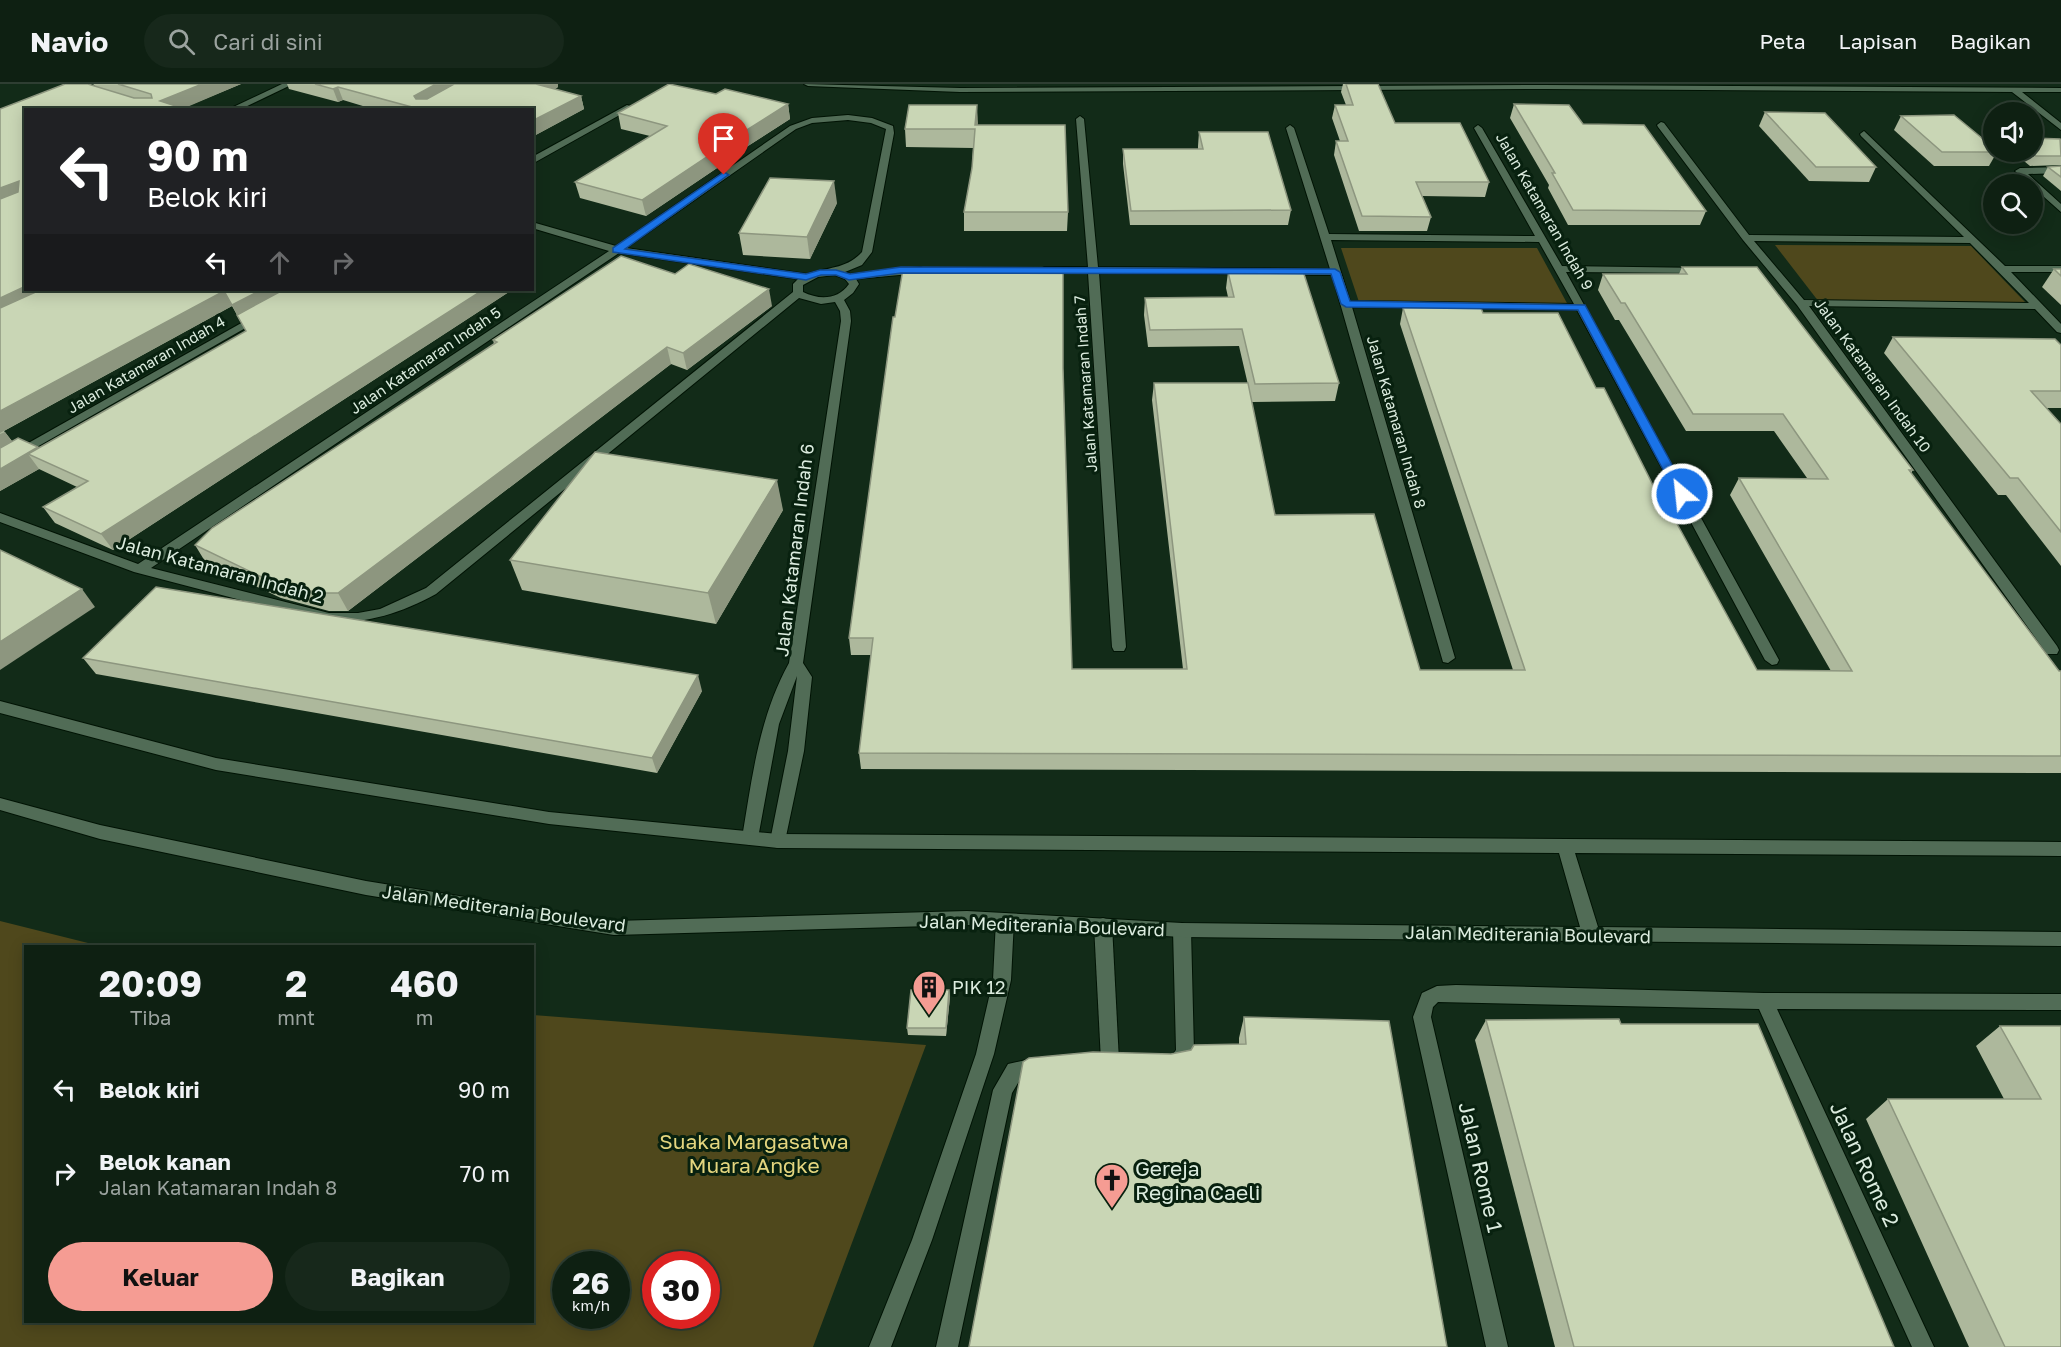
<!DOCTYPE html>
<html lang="id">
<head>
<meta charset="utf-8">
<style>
  body { margin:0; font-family:"Golos Text",sans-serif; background:#17281b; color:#f1f3f6; height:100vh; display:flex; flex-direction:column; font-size:22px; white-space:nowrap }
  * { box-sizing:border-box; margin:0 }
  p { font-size:20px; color:#9ba39f }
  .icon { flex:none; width:33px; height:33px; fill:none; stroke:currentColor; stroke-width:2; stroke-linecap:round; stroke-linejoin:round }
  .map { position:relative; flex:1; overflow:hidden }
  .drawer { position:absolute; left:24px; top:861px; width:510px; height:378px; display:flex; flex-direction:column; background:#0e2012; border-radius:0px; box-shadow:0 3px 15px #0003,0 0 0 2px #2e3e32 }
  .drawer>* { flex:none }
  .hud { position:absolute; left:24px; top:24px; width:510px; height:183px; border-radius:0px; box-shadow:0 3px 15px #0003,0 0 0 2px #2e3e32; background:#202124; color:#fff; overflow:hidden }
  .controls { position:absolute; left:1983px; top:18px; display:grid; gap:12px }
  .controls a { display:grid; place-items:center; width:60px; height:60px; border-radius:50%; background:#0e2012; box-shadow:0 3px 15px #0003,0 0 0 2px #2e3e32; font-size:30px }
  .speed { position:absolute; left:552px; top:1167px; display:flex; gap:12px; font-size:30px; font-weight:700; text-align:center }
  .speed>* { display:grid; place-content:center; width:78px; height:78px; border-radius:50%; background:#0e2012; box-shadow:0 3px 15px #0003,0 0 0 2px #2e3e32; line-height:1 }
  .speed small { font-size:15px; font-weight:400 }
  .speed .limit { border:9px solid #d22; background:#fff; color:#111 }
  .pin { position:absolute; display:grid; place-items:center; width:51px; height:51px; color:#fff; margin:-62px -26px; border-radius:50% 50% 50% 0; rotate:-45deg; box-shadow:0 0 6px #0007 }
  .pin .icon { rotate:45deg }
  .me { position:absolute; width:66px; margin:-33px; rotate:332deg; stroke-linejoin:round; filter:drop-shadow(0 0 4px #0008) }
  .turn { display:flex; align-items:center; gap:21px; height:126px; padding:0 24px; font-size:27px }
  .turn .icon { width:78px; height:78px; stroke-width:2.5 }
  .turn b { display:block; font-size:42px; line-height:51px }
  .lanes { display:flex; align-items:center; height:57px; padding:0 24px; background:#0003; justify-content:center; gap:30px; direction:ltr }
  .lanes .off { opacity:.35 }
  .eta { display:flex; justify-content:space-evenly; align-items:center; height:102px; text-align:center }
  .eta b { font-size:36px; font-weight:700; line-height:42px }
  .cta { display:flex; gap:12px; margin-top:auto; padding:12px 24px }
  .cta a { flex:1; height:69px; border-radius:36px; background:#f59c93; color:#111; font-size:24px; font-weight:700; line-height:69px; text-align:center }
  .cta a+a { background:#17281b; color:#f1f3f6 }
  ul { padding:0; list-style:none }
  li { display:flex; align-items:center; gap:18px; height:84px; padding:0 24px }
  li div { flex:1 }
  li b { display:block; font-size:22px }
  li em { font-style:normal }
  header { display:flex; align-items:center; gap:36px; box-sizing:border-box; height:84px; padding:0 30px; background:#0e2012; border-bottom:2px solid #2e3e32 }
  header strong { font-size:28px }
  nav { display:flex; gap:33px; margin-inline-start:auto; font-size:21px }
  .search { width:420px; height:54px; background:#17281b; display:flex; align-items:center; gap:15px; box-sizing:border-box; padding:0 21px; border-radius:33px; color:#9ba39f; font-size:22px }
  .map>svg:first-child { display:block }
</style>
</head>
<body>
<header>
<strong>Navio</strong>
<div class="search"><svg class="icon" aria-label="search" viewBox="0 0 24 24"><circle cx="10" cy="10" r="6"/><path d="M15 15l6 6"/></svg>Cari di sini</div>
<nav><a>Peta</a><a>Lapisan</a><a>Bagikan</a></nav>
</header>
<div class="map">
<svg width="2061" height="1263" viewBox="0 0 2061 1263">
  <rect width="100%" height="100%" fill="#122b18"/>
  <g fill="#4f481c" fill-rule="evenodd">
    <polygon points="1775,161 1971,162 2026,219 1819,218"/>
    <polygon points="1341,164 1537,164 1568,221 1360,221"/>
    <path d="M 0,837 L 100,862 L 26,862 L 26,1238 L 532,1238 L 533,931 L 926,961 L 813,1263 L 0,1263 ZM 616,1180 L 616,1232 L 566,1232 L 566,1180 ZM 706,1180 L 706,1232 L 656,1232 L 656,1180 Z"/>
  </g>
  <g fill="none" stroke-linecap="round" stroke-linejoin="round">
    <defs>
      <g id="service">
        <polygon points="1005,829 1011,831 1014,836 1011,896 994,970 932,1156 891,1263 869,1263 912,1156 976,970 993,896 996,836 999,831"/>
        <polygon points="1103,834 1109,836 1112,841 1119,977 1117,983 1110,986 1103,983 1101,977 1094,841 1097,836"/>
        <polygon points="1182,839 1188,841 1191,846 1194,968 1186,984 1172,988 1165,985 1163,979 1165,973 1173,970 1176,966 1173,846 1176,841"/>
        <polygon points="1040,973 1047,976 1049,982 1047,988 1021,994 1012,1009 958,1263 936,1263 993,1006 1008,980"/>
      </g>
      <g id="minor">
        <polygon points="282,0 293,0 239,26 227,26"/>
        <polygon points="804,0 960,4 1547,1 2061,4 2061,8 2022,8 2061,39 2061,46 2012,8 1547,5 960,8 808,2"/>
        <polygon points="627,21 634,23 532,80 532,73"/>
        <path d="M 848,31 L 872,34 L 893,42 L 894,49 L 872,168 L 862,181 L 845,188 L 850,190 L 921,183 L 926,186 L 921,189 L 856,195 L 859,200 L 853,209 L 844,216 L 850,227 L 851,237 L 803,579 L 812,593 L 804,667 L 784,762 L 778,764 L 772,762 L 770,757 L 788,667 L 797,592 L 779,640 L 758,754 L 756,759 L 750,761 L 744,759 L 742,754 C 752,694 759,633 789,579 L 841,237 L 840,227 L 835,218 L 821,220 L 799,214 L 436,510 C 401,529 369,539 329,539 L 134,488 L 0,438 L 0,429 L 138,480 L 609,167 L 532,144 L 532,138 L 616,162 L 790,42 L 812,34 ZM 848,36 L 871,39 L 886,45 L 862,168 C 847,185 828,183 807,190 L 626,164 L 796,45 L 812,39 ZM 619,169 L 798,195 L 793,200 L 793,208 L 426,504 L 380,525 L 358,529 L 329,529 L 151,484 ZM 835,191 L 845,195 L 849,200 C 838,216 819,216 803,208 L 803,201 L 818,193 Z"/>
        <path d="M 1080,32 L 1084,35 L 1098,183 L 1330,185 L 1286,44 L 1290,41 L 1294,44 L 1329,150 L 1535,152 L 1474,44 L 1478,41 L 1482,44 L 1562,182 L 1705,184 L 1705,188 L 1701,189 L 1566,188 L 1779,576 L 1777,580 L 1772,581 L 1765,576 L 1577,226 L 1352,223 L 1455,574 L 1448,579 L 1443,578 L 1332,191 L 1099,189 L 1126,563 L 1124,567 L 1114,567 L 1112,563 L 1088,189 L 1044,189 L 1039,186 L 1044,183 L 1088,183 L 1076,35 ZM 1331,156 L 1539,158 L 1574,220 L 1350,217 Z"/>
        <path d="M 1661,38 L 1664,39 L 1749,151 L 1964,153 L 1861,52 L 1860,50 L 1864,47 L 2005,182 L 2061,182 L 2061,188 L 2011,188 L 2061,240 L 2061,249 L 2057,248 L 2035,225 L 1809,222 L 2057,562 L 2059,566 L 2057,570 L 2047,570 L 1797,221 L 1743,156 L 1658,43 L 1657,41 ZM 1754,157 L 1970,159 L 2029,219 L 1804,216 Z"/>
        <polygon points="2061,83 2061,89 2028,90 2061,120 2061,128 2015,87 2020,84"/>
        <polygon points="259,229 263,230 263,234 0,384 0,375"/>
        <polygon points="1456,901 1764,909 2061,910 2061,926 1777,925 1934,1263 1912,1263 1759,925 1438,918 1433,923 1431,933 1508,1263 1486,1263 1413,933 1422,909 1437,902"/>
      </g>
      <polygon id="tertiary" points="0,617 216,674 549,728 778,750 2061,758 2061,772 1575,769 1598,843 2061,848 2061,862 1182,853 967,841 614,851 366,811 100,755 0,726 0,714 100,741 366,797 614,837 967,827 1182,839 1580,843 1559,769 778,764 549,740 216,686 0,629"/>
    </defs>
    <use href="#service" stroke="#001304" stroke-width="2"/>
    <use href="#minor" stroke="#001304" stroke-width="2"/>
    <use href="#tertiary" stroke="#001304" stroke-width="2"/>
    <use href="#service" fill="#516c56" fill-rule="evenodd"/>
    <use href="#minor" fill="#516c56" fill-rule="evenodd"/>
    <use href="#tertiary" fill="#516c56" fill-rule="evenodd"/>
  </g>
  <g fill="#adb89c" fill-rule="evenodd">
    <path d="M 93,0 L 241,0 L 183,24 L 26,206 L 512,206 L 113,466 L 55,439 L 43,423 L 77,403 L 39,385 L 0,407 L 0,25 L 95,2 ZM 232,222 L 246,247 L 39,364 L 38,363 L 12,357 L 4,347 Z"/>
    <polygon points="287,0 558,0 558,3 555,5 581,12 584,25 532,53 532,26 376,26 343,16 338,18 289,5"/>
    <polygon points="1343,0 1378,0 1395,39 1489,98 1485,113 1422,112 1431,133 1427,147 1359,147 1334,71 1336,57 1340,57 1332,34 1335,21 1346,21 1341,8"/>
    <polygon points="716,10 788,20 790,35 723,78 723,80 646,132 580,114 575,98 650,52 621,45 618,29"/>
    <polygon points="1514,20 1583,40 1706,127 1700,141 1568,141 1548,104 1549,101 1510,34"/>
    <polygon points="1765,28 1876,83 1869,98 1809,97 1759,42"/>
    <polygon points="1901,32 1997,68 1989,82 1934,82 1894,46"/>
    <polygon points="978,41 1068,128 1067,147 964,147 964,128 972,84 973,64 906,63 905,45"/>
    <polygon points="1199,48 1291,126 1288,141 1130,141 1123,80 1123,65 1198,65 1198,62"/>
    <polygon points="2061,55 2061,81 2030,82 2013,68 2032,68"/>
    <polygon points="2061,82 2061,107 2043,92 2048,83"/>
    <polygon points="837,119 810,175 743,171 739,149"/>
    <polygon points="1682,183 1913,386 1911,389 2059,587 2061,587 2061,689 861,685 859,669 871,571 851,571 849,554 1063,284 1072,585 1183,585 1152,316 1154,299 1420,586 1513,586 1400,240 1403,224 1483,229 1596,304 1757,586 1831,587 1730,411 1739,394 1807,394 1774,347 1686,347 1619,236 1615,236 1598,206 1603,190 1679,190"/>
    <polygon points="2054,185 2061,185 2061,221 2042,203"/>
    <polygon points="1228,188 1339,299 1335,317 1252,318 1239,262 1148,263 1144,231 1145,214 1228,213 1226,204"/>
    <polygon points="772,222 687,286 671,280 348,527 329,527 281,514 206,479 195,461 494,260 493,256"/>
    <polygon points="1893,253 2061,261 2061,324 2046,324 2061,340 2061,482 2006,411 1998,411 1884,269"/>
    <polygon points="783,426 716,540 522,506 510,476"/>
    <polygon points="83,574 702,607 657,689 96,590"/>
    <polygon points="949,906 950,913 946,952 908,951 907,944"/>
    <polygon points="1244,933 1447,1263 1171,970 1239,960 1239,954"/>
    <polygon points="1486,936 1621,940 1894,1263 1555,1263 1475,956"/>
    <polygon points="2000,942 2061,942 2061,1263 1969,1263 1866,1035 1888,1015 2004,1015 1976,962"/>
  </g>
  <g fill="#8d967f">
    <polygon points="202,0 241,0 180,26 160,17"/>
    <polygon points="436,0 464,0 419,26 414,12"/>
    <polygon points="535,0 558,0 558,3 538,13"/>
    <polygon points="338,3 343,16 338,18 333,5"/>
    <polygon points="581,12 584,25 532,53 532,37"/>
    <polygon points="788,20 790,35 723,78 723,80 646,132 642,116 718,64"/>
    <polygon points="977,21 978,39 976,60 975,41"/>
    <polygon points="19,97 26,108 0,122 0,104"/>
    <polygon points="834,97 837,119 810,175 807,153"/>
    <polygon points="26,202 26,206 59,206 0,234 0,214"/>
    <polygon points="769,205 772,222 687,286 683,269"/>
    <polygon points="261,206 295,206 240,237 232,221"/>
    <polygon points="483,206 512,206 113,466 101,450"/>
    <polygon points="224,207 232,222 0,349 0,327"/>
    <polygon points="667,263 671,280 348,527 338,509"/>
    <polygon points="5,348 16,363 0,372 0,350"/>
    <polygon points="38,363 50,379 28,370 39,385 0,407 0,385"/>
    <polygon points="777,396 783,426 716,540 708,509"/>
    <polygon points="82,505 95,523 0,586 0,558"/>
    <polygon points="698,591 702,607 657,689 652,674"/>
    <polygon points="949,906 950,913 946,952 946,944"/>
  </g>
  <g fill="#c9d6b5" stroke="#8d967f" stroke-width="1.5">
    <polygon points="65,0 88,0 134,14 152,14 151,10 118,0 202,0 160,17 188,26 26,26 26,202 0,214 0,115 18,108 19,97 0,104 0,25"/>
    <polygon points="315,0 436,0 414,12 416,15 427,15 454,0 536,0 581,12 532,37 532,26 418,26 419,25 338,3 333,5"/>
    <polygon points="669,0 716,10 725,5 788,20 718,64 720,64 642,116 575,98 667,42 618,29"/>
    <polygon points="1346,0 1378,0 1395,39 1460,39 1489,98 1416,98 1431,133 1362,132 1336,57 1348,57 1335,21 1353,21"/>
    <polygon points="1514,20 1569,21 1583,40 1644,41 1706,127 1573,126 1552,89 1555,89"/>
    <polygon points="909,21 977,21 975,41 1065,41 1068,128 964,128 972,84 975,45 905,45"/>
    <polygon points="1765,28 1825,29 1876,83 1816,83"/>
    <polygon points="1954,31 1994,64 1994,68 1997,68 1942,68 1901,32"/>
    <polygon points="1199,48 1268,48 1291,126 1131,127 1123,65 1203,65"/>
    <polygon points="2032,54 2060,55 2061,72 2036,72 2030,68 2032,68"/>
    <polygon points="2061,82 2061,93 2048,83"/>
    <polygon points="770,94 834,97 807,153 739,149"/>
    <polygon points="621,172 675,190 689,180 769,205 683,269 667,263 338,509 319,509 270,497 195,461 212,444 497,258 493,256"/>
    <polygon points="1682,183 1757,183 1913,386 1909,386 2059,587 2061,587 2061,672 859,669 873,554 849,554 893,233 895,233 903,185 1063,185 1063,284 1072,585 1187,585 1154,299 1248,299 1275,431 1374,430 1420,586 1525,586 1403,224 1481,224 1483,229 1558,229 1596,304 1604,304 1666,427 1670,427 1757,586 1852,587 1739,394 1828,395 1783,330 1693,330 1625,219 1621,219 1603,190 1687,190"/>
    <polygon points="2054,185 2061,185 2061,192"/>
    <polygon points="1303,187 1339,299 1255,300 1242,245 1150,246 1145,214 1234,213 1228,188"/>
    <polygon points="40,206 261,206 232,221 224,207 0,327 0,224"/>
    <polygon points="283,206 483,206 101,450 43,423 88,397 28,370 246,247 237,231"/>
    <polygon points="1893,253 2055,255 2061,261 2061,307 2031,307 2061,340 2061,448 2018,394 2010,394"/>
    <polygon points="18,354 38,363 0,385 0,364"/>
    <polygon points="595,368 777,396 708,509 510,476"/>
    <polygon points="0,466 82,505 0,558"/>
    <polygon points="156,503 698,591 652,674 83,574"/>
    <polygon points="911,906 949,906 946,944 907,944"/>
    <polygon points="1244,933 1389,937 1447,1263 969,1263 1023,978 1029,974 1093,968 1171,970 1191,966 1194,961 1246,960"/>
    <polygon points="1619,935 1621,940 1758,940 1894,1263 1574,1263 1486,936"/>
    <polygon points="2000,942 2061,942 2061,1263 2005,1263 1888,1015 2041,1015"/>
  </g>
  <polygon fill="#1a73e8" stroke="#114b97" stroke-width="1.5" points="724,88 729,91 727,92 625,165 806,190 820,186 836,186 850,190 901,183 1335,185 1340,188 1350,217 1585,221 1688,410 1682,413 1676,410 1578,226 1346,223 1341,220 1331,190 901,189 849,196 836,191 821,191 806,196 613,168 613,164"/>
  <defs>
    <symbol id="building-pin" viewBox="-11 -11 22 30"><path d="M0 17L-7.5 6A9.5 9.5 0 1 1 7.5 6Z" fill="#f59c93" stroke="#08210f"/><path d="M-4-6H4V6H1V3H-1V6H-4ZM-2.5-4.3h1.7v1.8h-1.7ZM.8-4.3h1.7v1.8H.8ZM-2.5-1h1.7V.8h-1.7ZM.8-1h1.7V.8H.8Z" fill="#111"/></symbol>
    <symbol id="church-pin" viewBox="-11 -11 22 30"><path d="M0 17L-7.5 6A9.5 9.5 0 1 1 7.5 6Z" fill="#f59c93" stroke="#08210f"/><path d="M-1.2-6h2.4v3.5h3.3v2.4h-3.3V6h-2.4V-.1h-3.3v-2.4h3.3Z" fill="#111"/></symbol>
  </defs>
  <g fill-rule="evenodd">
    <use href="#building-pin" x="910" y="884" width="38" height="52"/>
    <use href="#church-pin" x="1093" y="1077" width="38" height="52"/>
  </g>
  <g text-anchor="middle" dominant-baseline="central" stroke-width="6" stroke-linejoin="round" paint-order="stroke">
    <g font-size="15" fill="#dcecdf" stroke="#08210f">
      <text transform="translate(1545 127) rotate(60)">Jalan Katamaran Indah 9</text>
      <text transform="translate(425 276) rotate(-34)">Jalan Katamaran Indah 5</text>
      <text transform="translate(146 280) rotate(-30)">Jalan Katamaran Indah 4</text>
      <text transform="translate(1873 291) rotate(54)">Jalan Katamaran Indah 10</text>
      <text transform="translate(1085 300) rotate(-94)">Jalan Katamaran Indah 7</text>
      <text transform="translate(1397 338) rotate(74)">Jalan Katamaran Indah 8</text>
    </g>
    <g font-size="18" fill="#dcecdf" stroke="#08210f">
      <text transform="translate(794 466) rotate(-83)">Jalan Katamaran Indah 6</text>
      <text transform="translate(220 485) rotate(15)">Jalan Katamaran Indah 2</text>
      <text transform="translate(504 824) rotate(8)">Jalan Mediterania Boulevard</text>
      <text transform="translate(1042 841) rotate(2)">Jalan Mediterania Boulevard</text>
      <text transform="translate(1528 850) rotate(1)">Jalan Mediterania Boulevard</text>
    </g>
    <g font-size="18" fill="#dcecdf" stroke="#08210f" text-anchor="start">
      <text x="952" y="903">PIK 12</text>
    </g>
    <g font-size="21" fill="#e3d57e" stroke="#08210f">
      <text x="754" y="1057">Suaka Margasatwa<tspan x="754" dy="24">Muara Angke</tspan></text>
    </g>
    <g font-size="21" fill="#dcecdf" stroke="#08210f">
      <text transform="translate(1865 1080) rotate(65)">Jalan Rome 2</text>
      <text transform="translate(1481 1083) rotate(77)">Jalan Rome 1</text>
    </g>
    <g font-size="21" fill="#dcecdf" stroke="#08210f" text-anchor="start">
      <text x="1135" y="1084">Gereja<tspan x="1135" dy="24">Regina Caeli</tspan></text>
    </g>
  </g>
</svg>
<div class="controls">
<a><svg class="icon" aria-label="sound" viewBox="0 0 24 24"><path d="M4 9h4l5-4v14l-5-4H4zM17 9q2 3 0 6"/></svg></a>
<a><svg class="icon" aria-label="search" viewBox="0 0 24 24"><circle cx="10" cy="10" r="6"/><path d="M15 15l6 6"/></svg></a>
</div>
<div class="speed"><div>26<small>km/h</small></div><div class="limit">30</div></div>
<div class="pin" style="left:724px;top:91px;background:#d93025"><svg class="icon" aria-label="arrive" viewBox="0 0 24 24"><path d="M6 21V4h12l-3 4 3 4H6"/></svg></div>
<svg class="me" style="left:1682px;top:410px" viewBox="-20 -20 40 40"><circle r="17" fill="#1a73e8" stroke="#fff" stroke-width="3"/><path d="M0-11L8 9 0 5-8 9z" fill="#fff"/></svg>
<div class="hud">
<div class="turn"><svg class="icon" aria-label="left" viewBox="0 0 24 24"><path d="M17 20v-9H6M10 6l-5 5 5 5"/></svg><div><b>90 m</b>Belok kiri</div></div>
<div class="lanes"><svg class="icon" aria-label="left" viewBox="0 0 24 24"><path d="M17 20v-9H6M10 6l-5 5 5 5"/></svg><svg class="icon off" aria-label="ahead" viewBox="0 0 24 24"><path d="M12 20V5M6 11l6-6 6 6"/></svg><svg class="icon off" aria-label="right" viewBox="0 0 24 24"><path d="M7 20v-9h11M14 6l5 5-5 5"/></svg></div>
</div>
<section class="drawer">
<div class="eta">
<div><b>20:09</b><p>Tiba</p></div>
<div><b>2</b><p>mnt</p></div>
<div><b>460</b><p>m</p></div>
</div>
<ul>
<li><svg class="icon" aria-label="left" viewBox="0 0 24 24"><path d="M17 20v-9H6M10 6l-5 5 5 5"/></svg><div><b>Belok kiri</b></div><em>90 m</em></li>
<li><svg class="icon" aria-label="right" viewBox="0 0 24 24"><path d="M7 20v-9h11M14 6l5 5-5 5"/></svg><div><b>Belok kanan</b><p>Jalan Katamaran Indah 8</p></div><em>70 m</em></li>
</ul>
<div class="cta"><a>Keluar</a><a>Bagikan</a></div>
</section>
</div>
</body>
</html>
